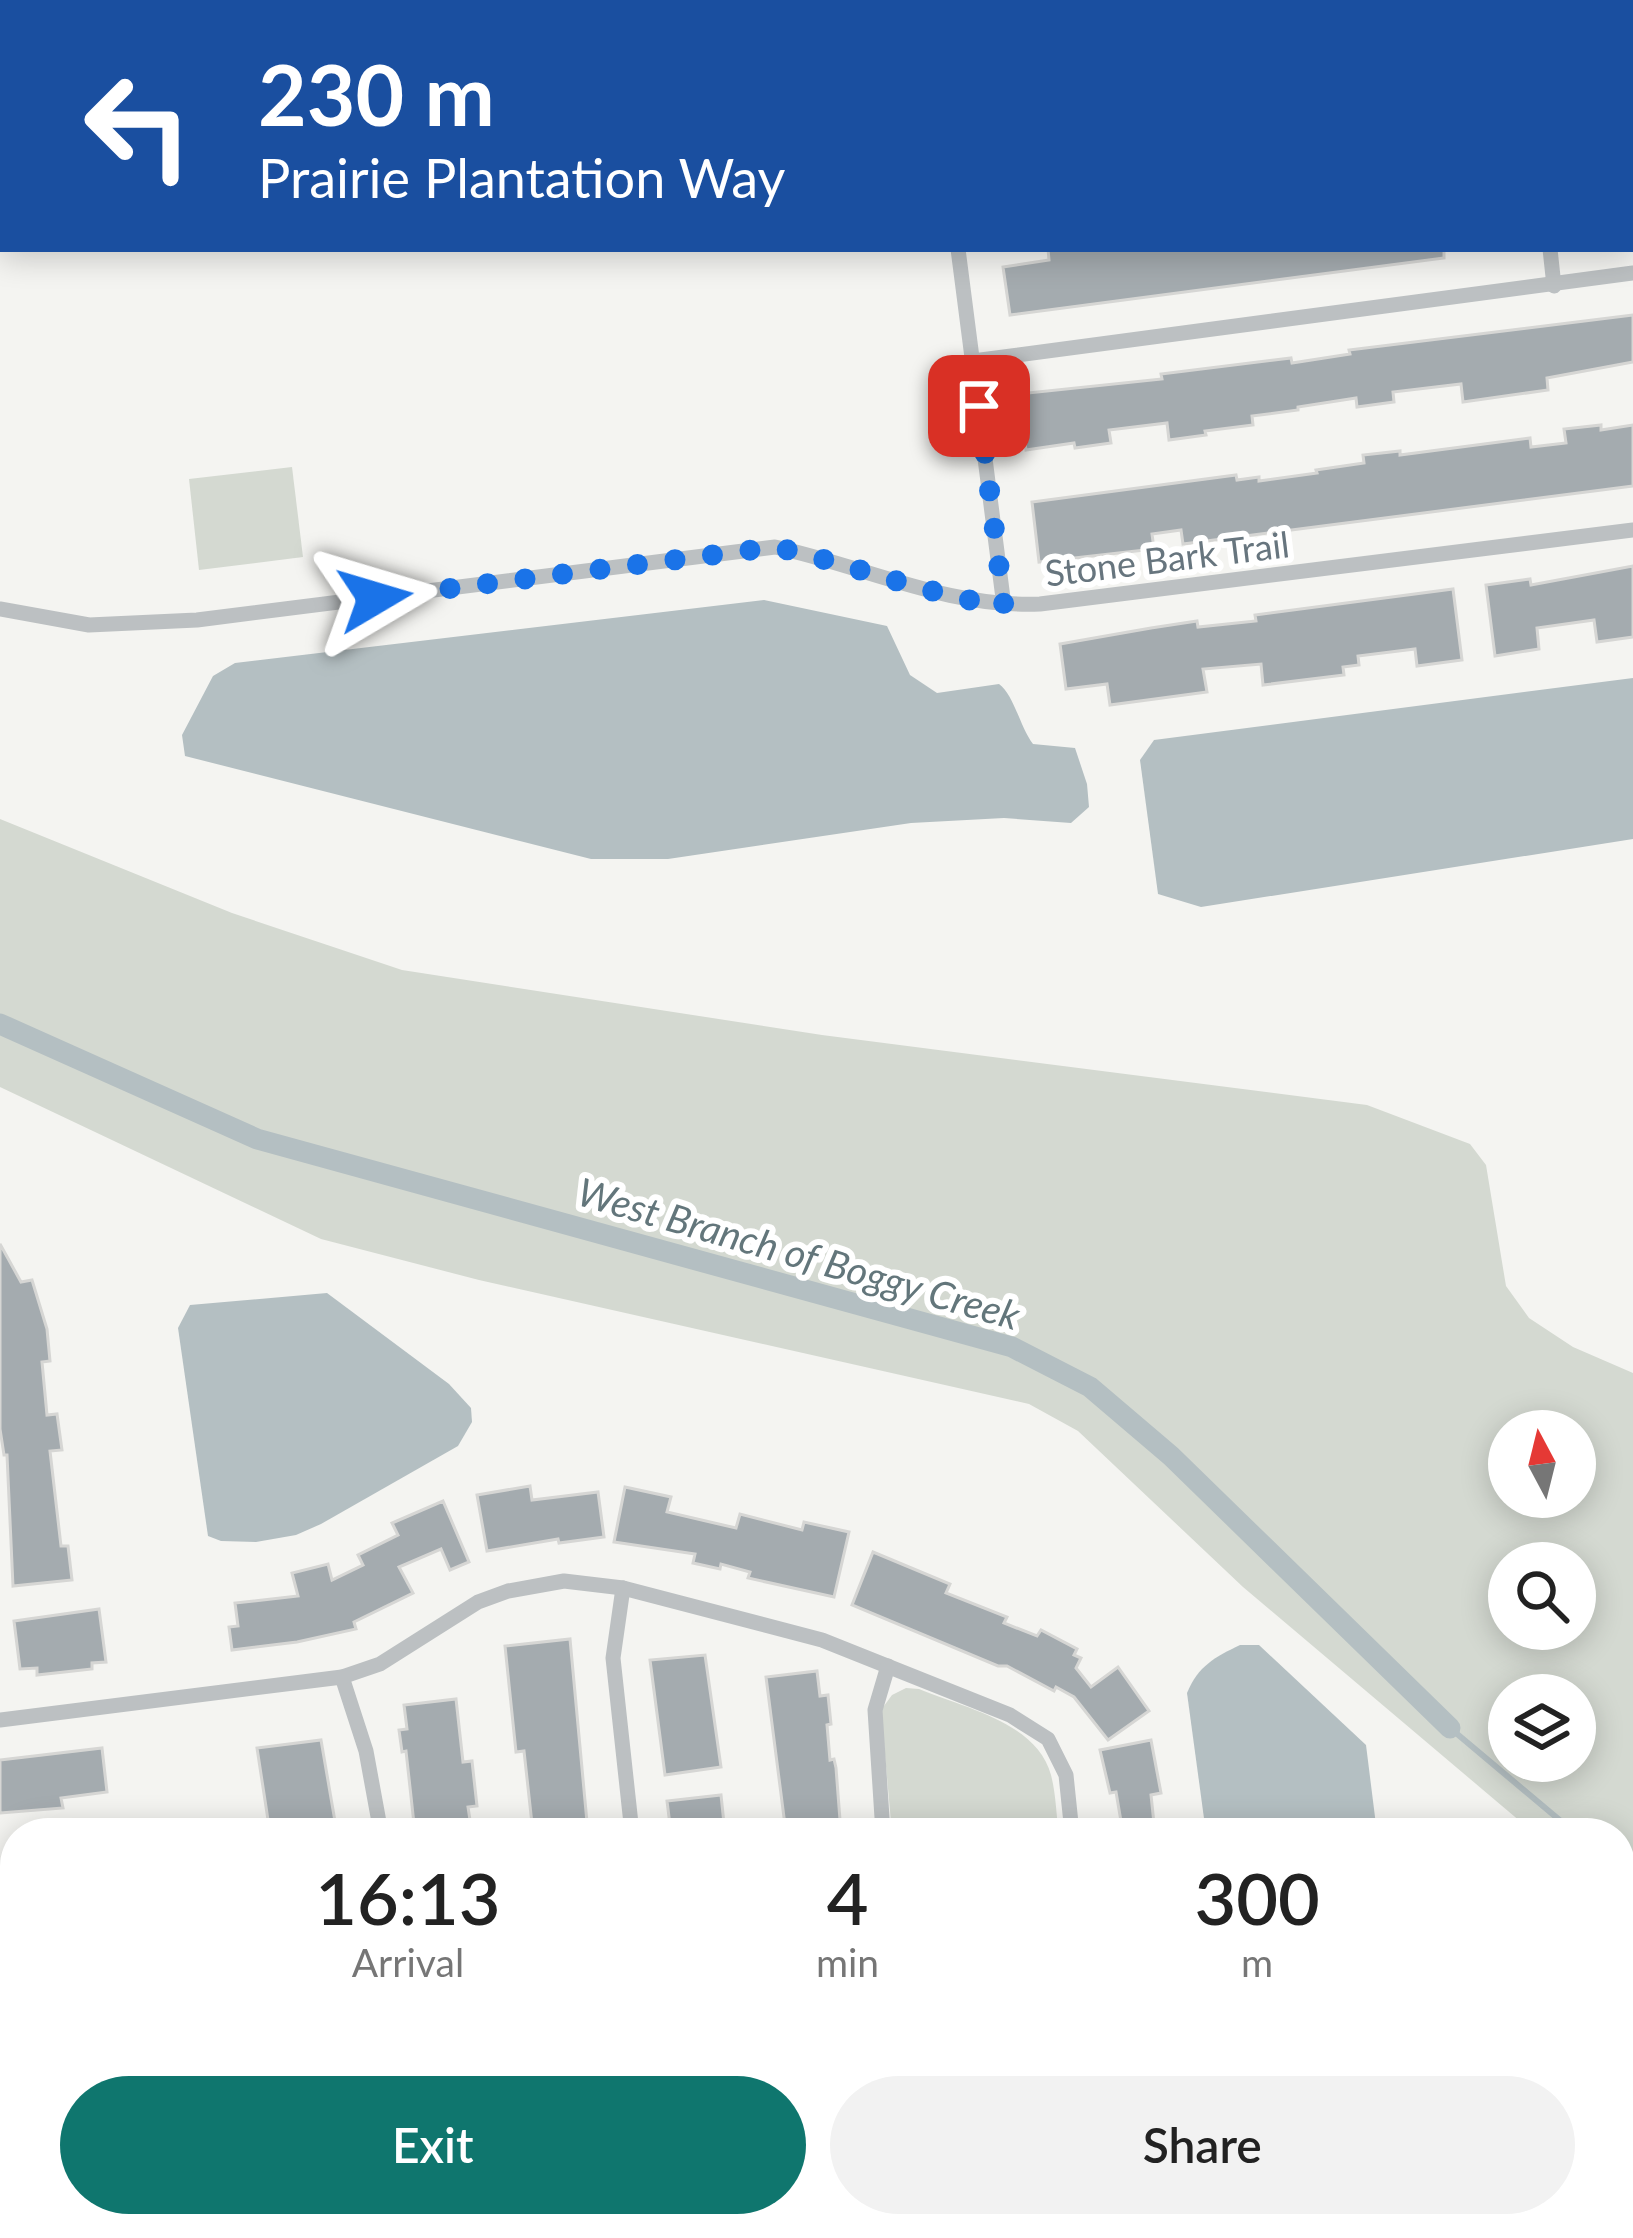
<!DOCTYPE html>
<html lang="en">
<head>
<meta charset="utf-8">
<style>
  body { margin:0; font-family:Lato,sans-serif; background:#f2f2f2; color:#222; height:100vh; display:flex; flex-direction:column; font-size:45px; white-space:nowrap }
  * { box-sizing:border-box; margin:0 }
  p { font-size:39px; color:#767676 }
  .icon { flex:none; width:66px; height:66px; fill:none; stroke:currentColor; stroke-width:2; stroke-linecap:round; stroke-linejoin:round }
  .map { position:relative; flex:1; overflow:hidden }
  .drawer { position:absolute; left:0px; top:1818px; width:1635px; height:420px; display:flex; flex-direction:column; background:#fff; border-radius:48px 48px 0 0; box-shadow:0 6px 30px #0003 }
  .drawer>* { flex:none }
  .top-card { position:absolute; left:0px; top:0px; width:1635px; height:252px; box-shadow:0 6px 30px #0003; background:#1a4fa0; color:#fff; overflow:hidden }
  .needle { width:78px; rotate:353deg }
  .controls { position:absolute; left:1488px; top:1410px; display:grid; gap:24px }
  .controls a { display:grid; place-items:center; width:108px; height:108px; border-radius:50%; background:#fff; box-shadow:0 6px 30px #0003; font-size:60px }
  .pin { position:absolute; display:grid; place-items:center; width:102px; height:102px; color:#fff; margin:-51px; border-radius:24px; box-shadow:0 6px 18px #0006 }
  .me { position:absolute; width:132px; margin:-66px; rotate:83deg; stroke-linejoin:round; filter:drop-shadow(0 0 9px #0008) }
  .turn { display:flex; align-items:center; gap:42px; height:252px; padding:0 60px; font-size:54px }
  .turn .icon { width:156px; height:156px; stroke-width:2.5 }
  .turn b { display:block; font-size:84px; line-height:102px }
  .eta { display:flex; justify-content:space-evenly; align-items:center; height:204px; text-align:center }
  .eta b { font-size:72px; font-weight:600; line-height:84px }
  .action { display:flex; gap:24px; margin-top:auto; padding:24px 60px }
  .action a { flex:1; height:138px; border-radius:72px; background:#0f766e; color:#fff; font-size:48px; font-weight:600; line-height:138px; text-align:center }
  .action a+a { background:#f2f2f2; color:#222 }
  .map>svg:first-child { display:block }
</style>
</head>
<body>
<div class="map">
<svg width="1633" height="2238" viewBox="0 0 1633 2238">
  <rect width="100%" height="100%" fill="#f4f4f1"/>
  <g fill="#d4d9d1" fill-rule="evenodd">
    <polygon points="292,467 303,557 199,570 189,479"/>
    <path d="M 0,819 L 232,913 L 402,970 L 822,1035 L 1367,1105 L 1470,1144 L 1486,1165 L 1506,1286 L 1529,1318 L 1573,1347 L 1633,1373 L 1633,1916 L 1620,1905 L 1620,1833 L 1534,1833 L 1243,1587 L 1078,1431 L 1029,1404 L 479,1280 L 321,1239 L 0,1087 ZM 1509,1431 L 1575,1431 L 1575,1497 L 1509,1497 ZM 1575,1563 L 1575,1629 L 1509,1629 L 1509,1563 ZM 1509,1695 L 1575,1695 L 1575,1761 L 1509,1761 Z"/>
    <path d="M 906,1688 L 919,1689 C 964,1708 1037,1722 1051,1775 C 1056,1794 1056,1814 1059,1833 L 892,1833 L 881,1710 L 892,1695 Z"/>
  </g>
  <g fill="#b4bfc2">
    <path d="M 764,600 L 887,626 L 910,675 L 937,693 L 999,684 C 1014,695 1020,727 1033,744 L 1075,748 L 1087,784 L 1089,807 L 1071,823 L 1004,818 L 911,823 L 668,859 L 591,859 L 185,756 L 182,735 L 213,676 L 235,663 Z"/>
    <polygon points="1633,678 1633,839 1201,907 1158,894 1140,760 1154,740"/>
    <polygon points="327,1293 449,1384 471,1408 472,1422 458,1446 321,1524 296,1535 256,1542 221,1541 208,1536 178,1328 190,1305"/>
    <path d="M 1240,1645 L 1259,1645 L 1366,1745 L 1377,1833 L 1206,1833 L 1187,1693 C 1198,1666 1215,1657 1240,1645 Z"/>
    <polygon points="15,1869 15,2073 0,2075 0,1871"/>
  </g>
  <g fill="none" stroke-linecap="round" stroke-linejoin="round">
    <g stroke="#b4bfc2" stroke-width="6">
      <polyline points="1450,1728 1575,1833"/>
      <polyline points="1620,1870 1633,1881"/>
    </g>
    <polyline stroke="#b4bfc2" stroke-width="21" points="0,1024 257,1139 1012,1347 1090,1387 1171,1456 1450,1728"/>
  </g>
  <g fill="#a4abaf" stroke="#d6d6d4" stroke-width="3">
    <polygon points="1048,249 1444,249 1444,258 1010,315 1003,267 1049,260"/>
    <polygon points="1633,315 1633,362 1547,378 1548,390 1463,402 1461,384 1393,392 1394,402 1357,407 1356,398 1298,407 1298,410 1252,416 1253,425 1205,431 1206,435 1169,440 1167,423 1109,430 1111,443 1075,448 1074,443 1026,450 1018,394 1162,379 1161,374 1291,358 1292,363 1350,354 1349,350"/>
    <polygon points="1601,425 1601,430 1633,425 1633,486 1183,544 1181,530 1152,534 1154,549 1039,562 1032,502 1236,475 1237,480 1259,477 1259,481 1317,473 1316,470 1364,463 1363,455 1400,451 1400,455 1530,438 1531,447 1566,443 1564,429"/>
    <polygon points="1633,566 1633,637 1597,642 1594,620 1537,628 1539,649 1495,656 1486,585 1530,579 1531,585"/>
    <polygon points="1453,589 1462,660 1417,666 1415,649 1358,656 1359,665 1343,667 1344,675 1263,685 1261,664 1203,669 1207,692 1110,705 1107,684 1066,689 1060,644 1151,628 1197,621 1198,627 1256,621 1255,615"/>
    <polygon points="0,1244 21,1282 32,1280 47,1329 50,1361 42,1362 47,1415 57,1414 62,1450 50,1451 61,1546 68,1546 72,1580 13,1586 7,1455 4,1455 0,1429"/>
    <polygon points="530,1486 532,1500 598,1492 604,1537 559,1543 558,1539 487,1551 477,1495"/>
    <polygon points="625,1487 671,1497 667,1512 736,1528 740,1514 802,1530 804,1522 849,1532 834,1597 748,1578 750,1572 721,1564 720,1569 693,1563 695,1554 614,1542"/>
    <polygon points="443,1501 469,1562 450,1570 441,1549 399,1567 413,1593 354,1622 356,1629 297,1642 232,1650 229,1627 238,1626 235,1603 298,1596 292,1573 328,1564 332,1580 363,1565 358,1555 398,1535 392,1523"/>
    <polygon points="873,1552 950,1584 946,1593 1007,1617 1004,1623 1037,1636 1041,1630 1077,1649 1074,1655 1081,1658 1076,1668 1091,1687 1118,1667 1149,1711 1108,1740 1074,1697 1056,1687 1054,1691 1007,1666 998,1666 852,1605"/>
    <polygon points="99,1609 106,1662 92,1663 92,1669 37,1675 37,1668 20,1669 14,1621"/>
    <polygon points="570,1639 588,1833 533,1833 524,1751 516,1752 505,1646"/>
    <polygon points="705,1655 721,1767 665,1775 650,1660"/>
    <polygon points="817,1671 820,1696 828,1695 831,1724 827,1725 830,1760 834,1759 836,1768 840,1820 820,1822 821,1833 786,1833 766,1677"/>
    <polygon points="456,1699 463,1762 472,1761 477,1806 468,1807 472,1833 415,1833 406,1751 402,1752 399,1730 407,1729 404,1705"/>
    <polygon points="321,1740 337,1833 270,1833 257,1748"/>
    <polygon points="1151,1740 1161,1793 1151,1795 1155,1833 1123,1833 1116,1792 1110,1793 1100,1750"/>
    <polygon points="102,1748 107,1792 61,1798 63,1808 0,1813 0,1760"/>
    <polygon points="721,1795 725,1833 671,1833 667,1801"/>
    <polygon points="0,2124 15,2126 15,2183 0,2182"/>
    <polygon points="106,2223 154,2223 155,2238 107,2238"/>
    <polygon points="335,2223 383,2223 385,2238 337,2238"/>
    <polygon points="475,2223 532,2223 533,2238 477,2238"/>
    <polygon points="563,2223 585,2223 586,2238 564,2238"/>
  </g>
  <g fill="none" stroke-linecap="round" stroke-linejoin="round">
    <g stroke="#bcc0c2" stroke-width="15">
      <polyline points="926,0 926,3"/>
      <polyline points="1632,24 1633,24"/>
      <polyline points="958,249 1004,606"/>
      <polyline points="1550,249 1554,286"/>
      <polyline points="973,361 1633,273"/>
      <path d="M 0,609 L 89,625 L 197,620 L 775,547 C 864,566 947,608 1040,604 L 1633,530"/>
      <polyline points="623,1588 613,1658 632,1833"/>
      <polyline points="342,1677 366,1751 381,1833"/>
      <polyline points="0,1720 342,1677 380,1664 478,1602 508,1591 564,1581 623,1588 822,1640 1010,1715 1048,1739 1066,1775 1072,1833"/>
      <polyline points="883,1833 875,1710 888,1666"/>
      <polyline points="0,2220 15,2220"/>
      <polyline points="31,2223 51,2238"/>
      <polyline points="423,2223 425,2238"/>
      <polyline points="969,2238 1082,2223"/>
    </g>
  </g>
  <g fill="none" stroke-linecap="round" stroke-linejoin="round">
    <path stroke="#1a73e8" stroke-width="21" stroke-dasharray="0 37.8" d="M 375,598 L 775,547 C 852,564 926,595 1004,606 L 979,406"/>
  </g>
  <g text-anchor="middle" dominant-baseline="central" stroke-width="12" stroke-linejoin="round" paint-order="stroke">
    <g font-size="36" fill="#67757e" stroke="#fff">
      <text transform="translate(1167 558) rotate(-7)">Stone Bark Trail</text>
    </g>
    <g font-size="39" font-style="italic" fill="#63767b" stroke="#fff">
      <text transform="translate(799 1253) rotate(16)">West Branch of Boggy Creek</text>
    </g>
  </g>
</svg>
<div class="controls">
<a><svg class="needle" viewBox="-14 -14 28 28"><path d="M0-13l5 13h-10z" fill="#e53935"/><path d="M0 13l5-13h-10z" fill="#767676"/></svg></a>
<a><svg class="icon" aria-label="search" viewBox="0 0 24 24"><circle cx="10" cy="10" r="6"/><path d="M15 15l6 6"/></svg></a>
<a><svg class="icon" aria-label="layers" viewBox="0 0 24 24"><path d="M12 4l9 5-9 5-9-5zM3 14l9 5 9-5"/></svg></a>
</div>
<div class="pin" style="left:979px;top:406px;background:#d93025"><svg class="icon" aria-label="arrive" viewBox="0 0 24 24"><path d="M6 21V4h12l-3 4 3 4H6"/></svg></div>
<svg class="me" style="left:375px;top:598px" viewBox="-20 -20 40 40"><path d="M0-17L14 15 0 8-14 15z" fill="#1a73e8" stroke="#fff" stroke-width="4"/></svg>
<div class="top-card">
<div class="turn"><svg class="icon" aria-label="left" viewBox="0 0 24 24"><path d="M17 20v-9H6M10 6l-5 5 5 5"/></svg><div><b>230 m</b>Prairie Plantation Way</div></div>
</div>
<section class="drawer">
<div class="eta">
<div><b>16:13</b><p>Arrival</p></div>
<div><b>4</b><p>min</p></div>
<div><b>300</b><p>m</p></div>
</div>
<div class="action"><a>Exit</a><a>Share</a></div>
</section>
</div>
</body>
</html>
